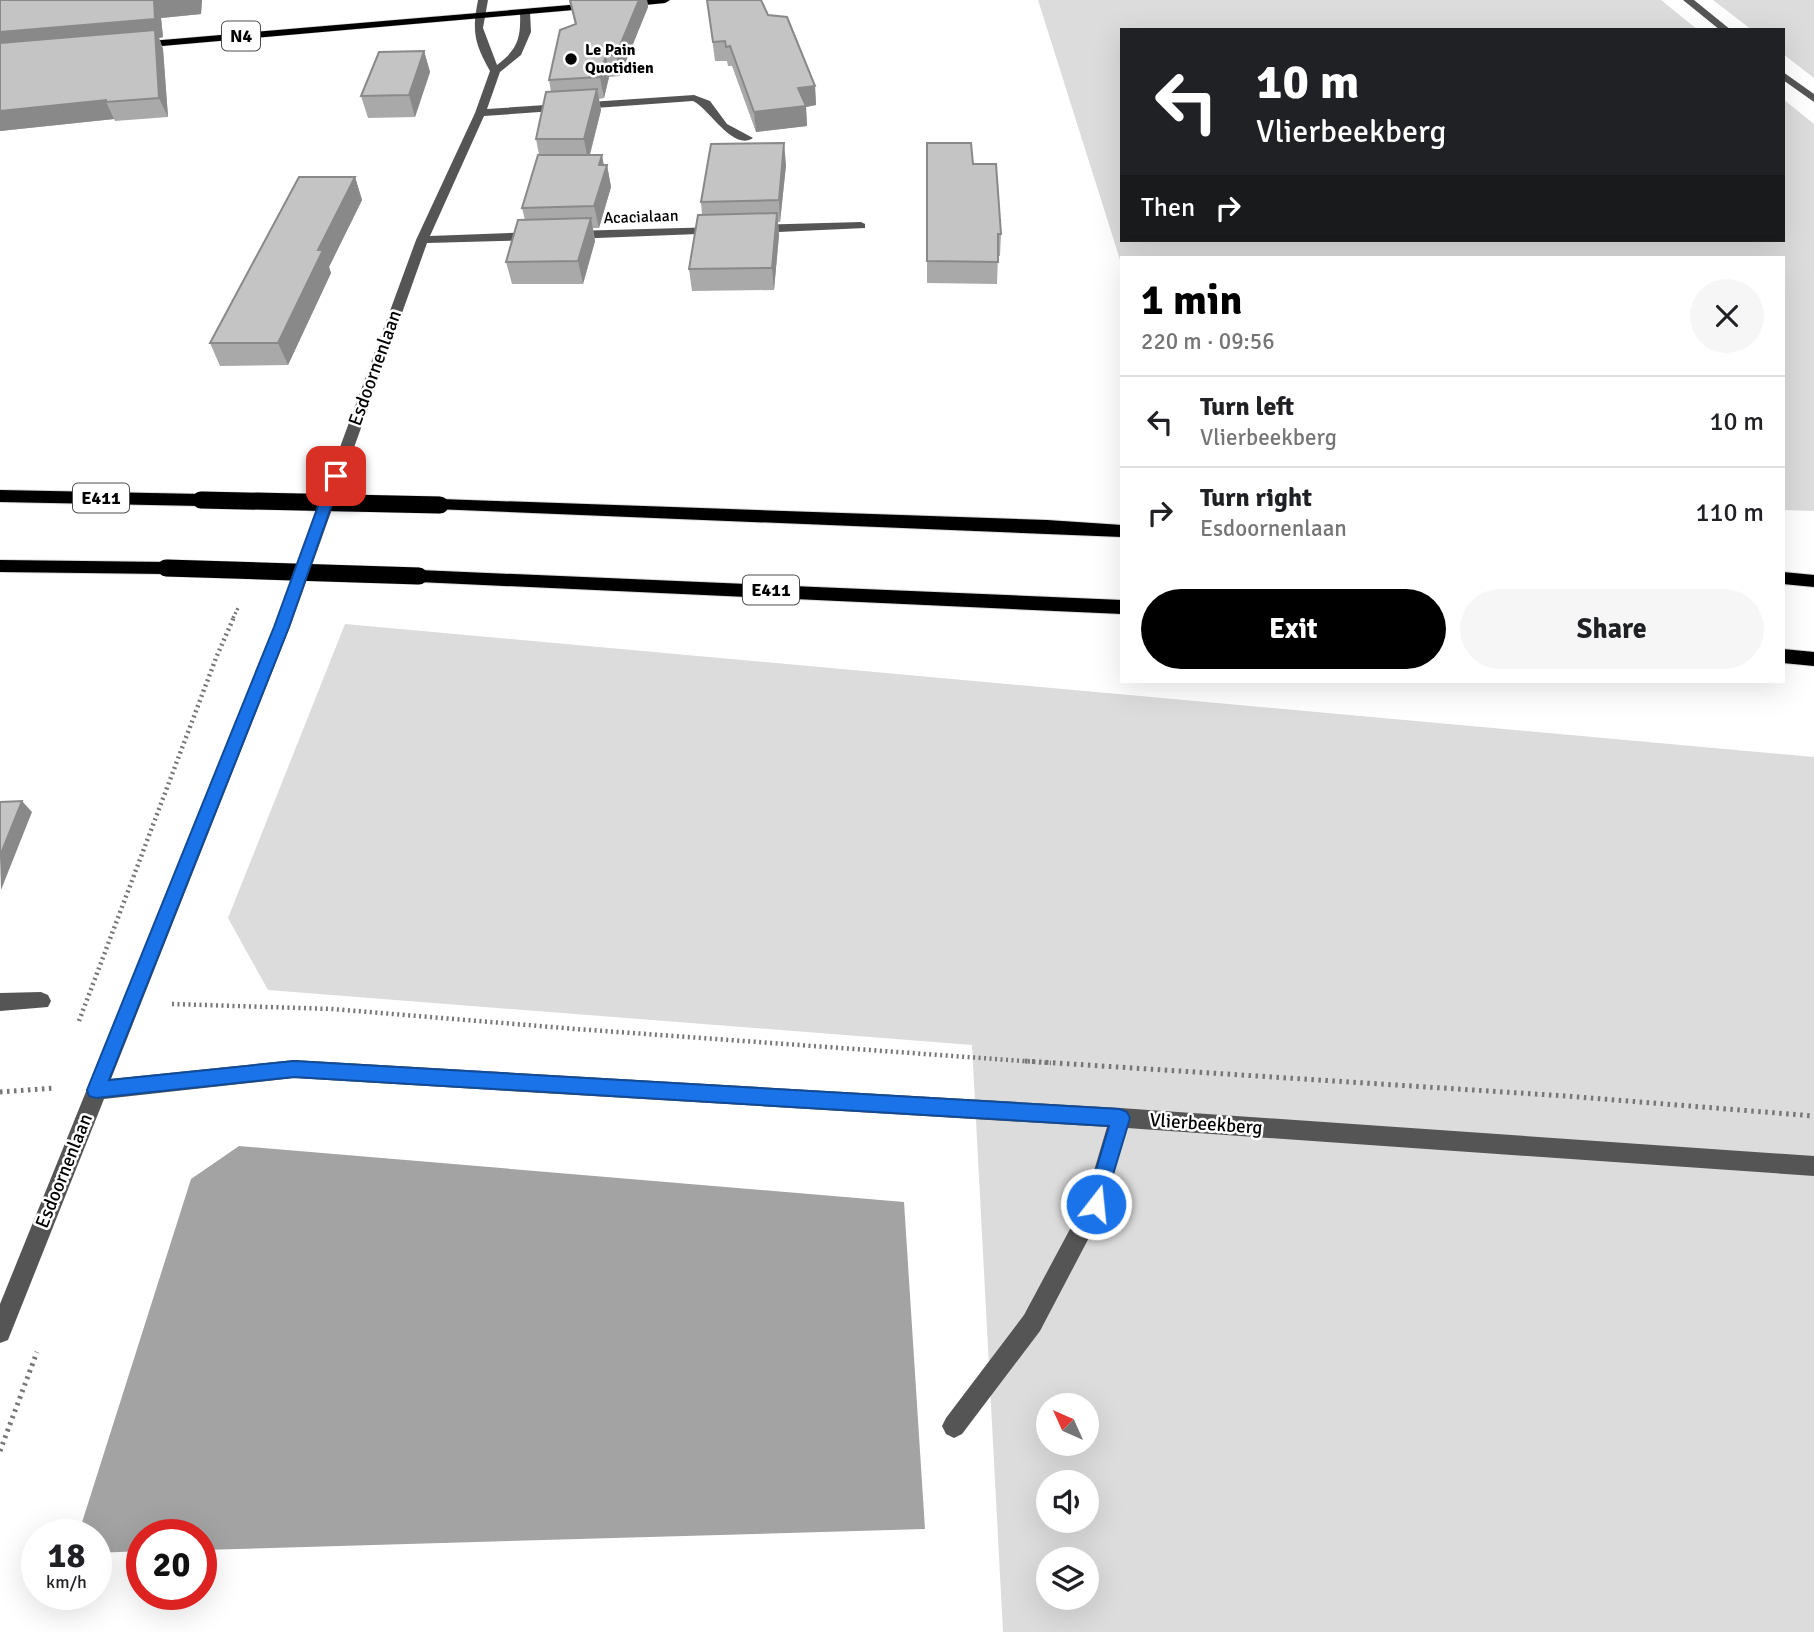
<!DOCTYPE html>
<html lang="en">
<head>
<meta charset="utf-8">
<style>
  body { margin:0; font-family:Signika,sans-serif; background:#f6f6f6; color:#202124; height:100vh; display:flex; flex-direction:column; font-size:26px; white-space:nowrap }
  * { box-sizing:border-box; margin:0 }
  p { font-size:23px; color:#757577 }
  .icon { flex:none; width:38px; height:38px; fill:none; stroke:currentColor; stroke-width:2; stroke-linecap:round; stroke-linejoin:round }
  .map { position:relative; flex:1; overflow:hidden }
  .side { position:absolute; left:1120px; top:256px; width:665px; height:427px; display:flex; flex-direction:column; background:#fff; border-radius:0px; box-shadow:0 7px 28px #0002 }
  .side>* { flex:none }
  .hud { position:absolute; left:1120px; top:28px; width:665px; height:214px; border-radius:0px; box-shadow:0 7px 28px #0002; background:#202124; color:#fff; overflow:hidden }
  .needle { width:46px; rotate:315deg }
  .fabs { position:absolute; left:1036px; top:1393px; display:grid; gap:14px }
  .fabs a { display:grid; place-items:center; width:63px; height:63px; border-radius:50%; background:#fff; box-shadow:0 7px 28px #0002; font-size:35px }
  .speed { position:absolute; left:21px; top:1519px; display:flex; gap:14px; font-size:35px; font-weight:700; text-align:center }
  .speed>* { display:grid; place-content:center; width:91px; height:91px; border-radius:50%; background:#fff; box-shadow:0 7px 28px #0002; line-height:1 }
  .speed small { font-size:18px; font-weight:400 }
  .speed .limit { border:10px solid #d22; background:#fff; color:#111 }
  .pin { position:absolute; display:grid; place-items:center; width:60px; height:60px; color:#fff; margin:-30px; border-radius:14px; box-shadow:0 4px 10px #0006 }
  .me { position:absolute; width:77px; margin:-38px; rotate:16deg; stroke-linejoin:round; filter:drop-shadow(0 0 5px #0008) }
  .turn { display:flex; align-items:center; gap:24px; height:147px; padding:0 21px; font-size:32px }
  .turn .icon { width:91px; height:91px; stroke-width:2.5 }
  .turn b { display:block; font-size:49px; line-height:60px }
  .then { display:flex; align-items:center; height:66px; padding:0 21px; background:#0003; gap:14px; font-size:26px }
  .round { display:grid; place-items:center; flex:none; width:74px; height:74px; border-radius:37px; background:#f6f6f6 }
  .head { display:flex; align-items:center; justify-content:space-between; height:119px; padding:0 21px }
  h1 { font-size:42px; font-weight:700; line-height:52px; color:#000 }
  .cta { display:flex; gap:14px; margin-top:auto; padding:14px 21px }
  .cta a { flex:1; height:80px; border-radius:42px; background:#000; color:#fff; font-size:28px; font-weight:700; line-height:80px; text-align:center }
  .cta a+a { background:#f6f6f6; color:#202124 }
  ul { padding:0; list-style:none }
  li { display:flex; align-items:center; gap:21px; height:91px; padding:0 21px; border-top:2px solid #e0e0e0 }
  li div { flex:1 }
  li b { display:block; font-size:26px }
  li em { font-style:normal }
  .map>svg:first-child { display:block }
</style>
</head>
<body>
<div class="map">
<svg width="1814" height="1632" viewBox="0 0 1814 1632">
  <rect width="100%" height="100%" fill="#fff"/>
  <g fill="#dcdcdc" fill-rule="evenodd">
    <polygon points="1038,0 1661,0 1698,30 1122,30 1122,240 1783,240 1783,99 1814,124 1814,511 1783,510 1783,257 1122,257 1122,266"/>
    <polygon points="1713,0 1814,0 1814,78 1783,54 1783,30 1752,30"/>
    <path d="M 345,624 L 1814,757 L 1814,1632 L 1003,1632 L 972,1045 L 268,990 L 228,918 ZM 1048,1405 L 1087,1405 L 1087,1444 L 1048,1444 ZM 1048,1482 L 1087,1482 L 1087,1521 L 1048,1521 ZM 1048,1559 L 1087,1559 L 1087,1598 L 1048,1598 Z"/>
  </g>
  <polygon fill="#a3a3a3" points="239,1146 904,1202 925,1529 201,1550 201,1535 142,1535 142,1551 96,1553 96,1535 78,1535 191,1179"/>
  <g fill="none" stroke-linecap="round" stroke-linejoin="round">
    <defs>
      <g id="major">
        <polygon points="636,0 670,0 665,3 624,7 619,4"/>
        <polygon points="593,3 598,6 596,8 139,48 134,45 139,42"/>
      </g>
      <g id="highway">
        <polygon points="0,490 201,494 210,500 201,506 0,502"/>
        <polygon points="440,499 1047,520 1122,525 1122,537 434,509 431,505"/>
        <polygon points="0,560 166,562 172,564 175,568 172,572 166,574 0,572"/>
        <polygon points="419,570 1122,600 1122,614 419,582 413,580 410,576 413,572"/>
        <polygon points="1783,572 1814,575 1814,587 1783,584"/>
        <polygon points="1783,649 1814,652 1814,666 1783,663"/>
      </g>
    </defs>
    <use href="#major" stroke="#dbdbdb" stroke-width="1"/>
    <use href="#highway" stroke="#dbdbdb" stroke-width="2"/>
    <polyline stroke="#777" stroke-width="3.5" stroke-dasharray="2 2.5" stroke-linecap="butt" points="233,618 238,608"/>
    <g stroke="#777" stroke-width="4.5" stroke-dasharray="2 3.5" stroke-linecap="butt">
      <polyline points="172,1004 332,1009 576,1029 1051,1063"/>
      <polyline points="79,1021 216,658 234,617"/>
    </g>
    <g stroke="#777" stroke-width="5" stroke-dasharray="2.5 4.5" stroke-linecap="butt">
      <polyline points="1025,1061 1566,1096 1814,1116"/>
      <polyline points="0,1092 55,1088"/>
      <polyline points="0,1451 37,1352"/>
    </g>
    <g fill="#555" fill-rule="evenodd">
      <path d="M 478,0 L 488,0 L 483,28 L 497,65 C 518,49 521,38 520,12 L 525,9 L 530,12 L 531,32 L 521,55 L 500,72 L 487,109 L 694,95 L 710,101 L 727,124 L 753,138 C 733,152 709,108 693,101 L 484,116 L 430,236 L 538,232 L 544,236 L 538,240 L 427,243 L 290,627 L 111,1079 L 294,1060 L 1120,1108 L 1814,1156 L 1814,1176 L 1127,1128 L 1103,1211 L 1040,1331 L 962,1434 L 954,1438 L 946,1434 L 942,1426 L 946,1418 L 1024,1315 L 1085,1201 L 1107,1127 L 294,1078 L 104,1099 L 8,1340 L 0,1343 L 0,1304 L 274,627 L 416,240 L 475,113 L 490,71 C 474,42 472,32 478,0 Z"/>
      <polygon points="1683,0 1694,0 1731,30 1720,30"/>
      <polygon points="1783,72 1814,94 1814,102 1783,80"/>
      <polygon points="861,222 865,224 865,228 754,233 748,229 754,225"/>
      <polygon points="719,227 725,231 723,233 572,239 566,235 572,231"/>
      <polygon points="41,992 48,995 51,1001 48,1007 0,1011 0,993"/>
    </g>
    <use href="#major" fill="#000" fill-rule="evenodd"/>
    <use href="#highway" fill="#000" fill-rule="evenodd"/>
    <defs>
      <g id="highway-bridge">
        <polyline points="201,500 440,505"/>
        <polyline points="166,568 419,576"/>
      </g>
    </defs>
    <use href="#highway-bridge" stroke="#dbdbdb" stroke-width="18" stroke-linecap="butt"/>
    <use href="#highway-bridge" stroke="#000" stroke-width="17"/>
  </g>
  <g fill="#a9a9a9">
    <polygon points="0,0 202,0 201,14 161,18 163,37 159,38 163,49 168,117 115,121 114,119 0,131"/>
    <polygon points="569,0 647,0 648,7 620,76 609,77 604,98 599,99 601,110 590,155 603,165 607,165 611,187 599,228 593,228 595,241 583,284 512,284 506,262 525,220 522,208 539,155 536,139 551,92 549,80 575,24"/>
    <polygon points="707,0 815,86 816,105 806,107 807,126 756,132 732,66 728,66 727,61 715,61"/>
    <polygon points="424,51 430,72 415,117 368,118 361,96"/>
    <polygon points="927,143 973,164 1001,234 1000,256 998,256 997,284 927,283"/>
    <polygon points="786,165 780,222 778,222 779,235 774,290 692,291 689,269 702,215 701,202"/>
    <polygon points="355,177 362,200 329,267 331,273 288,365 220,366 210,343"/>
  </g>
  <g fill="#898989">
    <polygon points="154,0 202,0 201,14 161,18 163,37 159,38 163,49 168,117 159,98 0,52 0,32"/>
    <polygon points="639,0 647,0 648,7 620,76 616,55"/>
    <polygon points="424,51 430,72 415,117 409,95"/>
    <polygon points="606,55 609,77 604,98 600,77"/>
    <polygon points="815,86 816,105 806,107 807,126 756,132 754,112 798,88"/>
    <polygon points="597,89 601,110 588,161 584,139"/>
    <polygon points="106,100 106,102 114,119 0,131 0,111"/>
    <polygon points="784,143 786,165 780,222 779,200"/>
    <polygon points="602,155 605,171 607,165 611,187 599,228 594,206 599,165"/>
    <polygon points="355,177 362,200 329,267 331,273 288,365 278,343 318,250"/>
    <polygon points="777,213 779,235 774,290 772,268"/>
    <polygon points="591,218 595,241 583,284 578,261"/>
    <polygon points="22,801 32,812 1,890 0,856"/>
  </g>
  <g fill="#c4c4c4" stroke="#898989" stroke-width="2">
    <polygon points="0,0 154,0 155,19 0,32"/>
    <polygon points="570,0 639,0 616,55 606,55 600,77 549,80 560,30 576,24"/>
    <polygon points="707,0 761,0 768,15 787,17 815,86 798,88 806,106 754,112 730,46 726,47 725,41 713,42"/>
    <polygon points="155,30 159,98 106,102 106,100 0,111 0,43"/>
    <polygon points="424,51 409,95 361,96 379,52"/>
    <polygon points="597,89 584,139 536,139 546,92"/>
    <polygon points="784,143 779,200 701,202 711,144"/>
    <polygon points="927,143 971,143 973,164 996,164 1001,234 998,234 998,262 927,261"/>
    <polygon points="538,155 602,155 599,165 607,165 594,206 522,208"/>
    <polygon points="299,177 355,177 318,250 323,250 278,343 210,343"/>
    <polygon points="777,213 772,268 689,269 698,215"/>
    <polygon points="591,218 578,261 506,262 518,220"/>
    <polygon points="22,801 0,856 0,802"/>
  </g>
  <polygon fill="#1a73e8" stroke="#114b97" stroke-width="2" points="336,472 342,476 289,627 109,1080 294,1061 1120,1109 1127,1112 1130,1118 1102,1211 1096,1213 1089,1211 1086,1204 1109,1126 294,1077 96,1098 89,1096 87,1090 274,627 329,476"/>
  <circle fill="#000" stroke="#fff" stroke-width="2.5" cx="571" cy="59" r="7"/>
  <g text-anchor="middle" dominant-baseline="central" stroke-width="5" stroke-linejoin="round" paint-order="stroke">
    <g font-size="16" font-weight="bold" fill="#000" stroke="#fff" text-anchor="start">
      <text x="585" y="50">Le Pain<tspan x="585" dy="18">Quotidien</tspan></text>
    </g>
    <g font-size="16" fill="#000" stroke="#fff">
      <text transform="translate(641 217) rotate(-2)">Acacialaan</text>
    </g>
    <g fill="#fff" stroke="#4c4c4c" stroke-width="2">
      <rect x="222" y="21.5" width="38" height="29" rx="5"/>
      <rect x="73" y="483.5" width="56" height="29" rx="5"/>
      <rect x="743" y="575.5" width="56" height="29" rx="5"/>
    </g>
    <g font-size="18" font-weight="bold" fill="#000">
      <text x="241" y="36">N4</text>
      <text x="101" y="498">E411</text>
      <text x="771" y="590">E411</text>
    </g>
    <g font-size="19" fill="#000" stroke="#fff">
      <text transform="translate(375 368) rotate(-70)">Esdoornenlaan</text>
      <text transform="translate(1206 1124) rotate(4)">Vlierbeekberg</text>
      <text transform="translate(64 1171) rotate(-68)">Esdoornenlaan</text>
    </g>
  </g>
</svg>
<div class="fabs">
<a><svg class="needle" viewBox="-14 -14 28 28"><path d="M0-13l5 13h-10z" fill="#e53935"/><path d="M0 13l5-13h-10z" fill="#757577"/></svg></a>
<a><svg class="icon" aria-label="sound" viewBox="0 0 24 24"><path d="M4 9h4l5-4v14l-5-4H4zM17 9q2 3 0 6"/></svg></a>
<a><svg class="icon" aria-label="layers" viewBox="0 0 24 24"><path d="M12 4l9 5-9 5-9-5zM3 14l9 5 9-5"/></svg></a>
</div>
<div class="speed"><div>18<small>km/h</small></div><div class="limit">20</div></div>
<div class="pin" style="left:336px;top:476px;background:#d93025"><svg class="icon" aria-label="arrive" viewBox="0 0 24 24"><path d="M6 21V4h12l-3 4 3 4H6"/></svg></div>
<svg class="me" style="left:1096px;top:1204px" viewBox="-20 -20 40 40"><circle r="17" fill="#1a73e8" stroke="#fff" stroke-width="3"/><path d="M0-11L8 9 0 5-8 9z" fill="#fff"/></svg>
<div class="hud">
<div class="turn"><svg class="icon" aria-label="left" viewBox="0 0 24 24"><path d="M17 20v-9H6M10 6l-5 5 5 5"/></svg><div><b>10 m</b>Vlierbeekberg</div></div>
<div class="then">Then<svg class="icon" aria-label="right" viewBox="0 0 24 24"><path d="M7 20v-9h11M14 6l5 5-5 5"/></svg></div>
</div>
<section class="side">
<div class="head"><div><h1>1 min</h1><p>220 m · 09:56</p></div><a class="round"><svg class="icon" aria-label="close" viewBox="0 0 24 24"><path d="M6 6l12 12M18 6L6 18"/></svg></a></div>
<ul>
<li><svg class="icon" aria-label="left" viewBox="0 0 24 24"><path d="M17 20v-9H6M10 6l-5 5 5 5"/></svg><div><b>Turn left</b><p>Vlierbeekberg</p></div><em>10 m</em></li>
<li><svg class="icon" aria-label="right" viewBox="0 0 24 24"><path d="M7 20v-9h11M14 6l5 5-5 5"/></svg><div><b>Turn right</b><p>Esdoornenlaan</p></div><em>110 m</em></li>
</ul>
<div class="cta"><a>Exit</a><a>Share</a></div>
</section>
</div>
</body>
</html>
